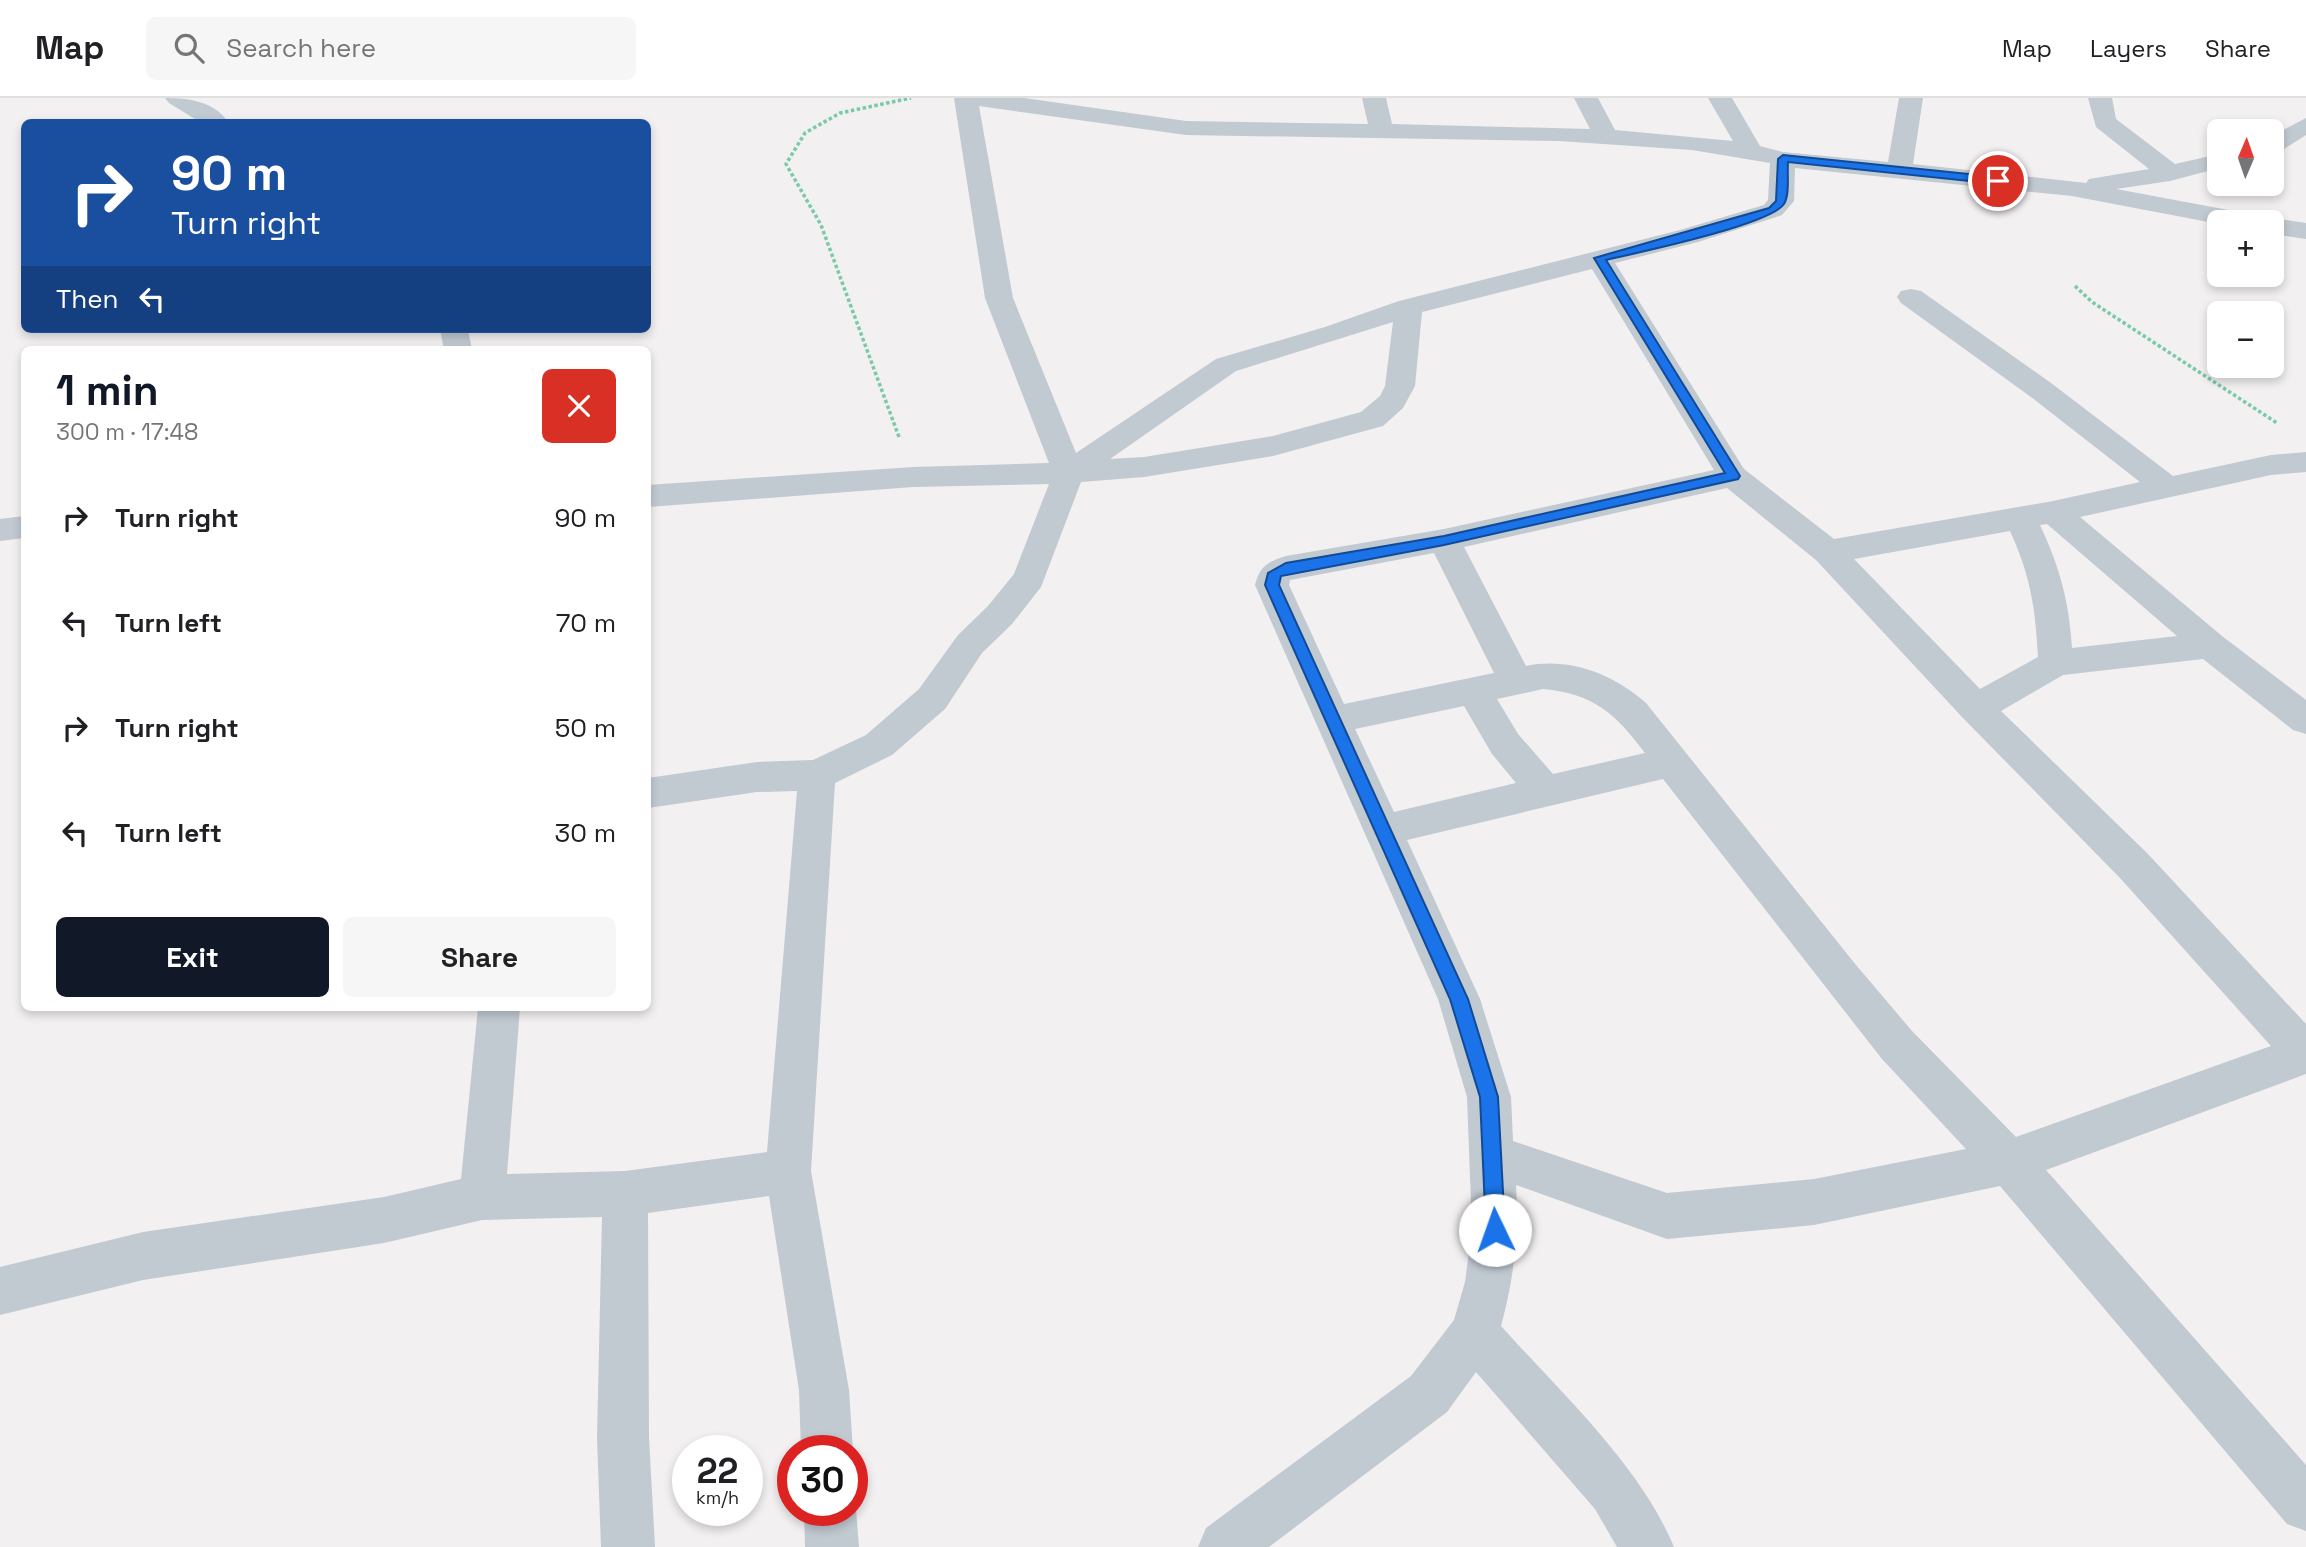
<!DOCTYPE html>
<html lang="en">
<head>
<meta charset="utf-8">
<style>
  body { margin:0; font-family:"Space Grotesk",sans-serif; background:#f6f6f6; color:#202124; height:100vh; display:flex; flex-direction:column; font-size:26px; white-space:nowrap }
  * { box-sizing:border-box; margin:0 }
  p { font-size:23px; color:#757577 }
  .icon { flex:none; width:38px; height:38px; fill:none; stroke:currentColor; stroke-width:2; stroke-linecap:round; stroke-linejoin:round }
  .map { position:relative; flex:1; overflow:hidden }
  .sheet { position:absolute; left:21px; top:248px; width:630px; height:665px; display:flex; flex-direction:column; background:#fff; border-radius:10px; box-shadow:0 4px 10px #0003 }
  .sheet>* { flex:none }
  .banner { position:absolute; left:21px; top:21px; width:630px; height:214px; border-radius:10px; box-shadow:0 4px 10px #0003; background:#1a4fa0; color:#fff; overflow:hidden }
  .needle { width:46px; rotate:2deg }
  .tools { position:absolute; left:2207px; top:21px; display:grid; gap:14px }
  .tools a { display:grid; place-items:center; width:77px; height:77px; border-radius:10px; background:#fff; box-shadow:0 4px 10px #0003; font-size:35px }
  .speed { position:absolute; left:672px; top:1337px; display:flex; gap:14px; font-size:35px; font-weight:700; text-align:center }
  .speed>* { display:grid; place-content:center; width:91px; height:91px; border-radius:50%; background:#fff; box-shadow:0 4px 10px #0003; line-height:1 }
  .speed small { font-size:18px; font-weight:400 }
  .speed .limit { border:10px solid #d22; background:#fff; color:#111 }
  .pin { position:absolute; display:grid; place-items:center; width:60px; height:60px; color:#fff; margin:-30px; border:4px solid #fff; border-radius:50%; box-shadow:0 2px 7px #0007 }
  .me { position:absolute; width:77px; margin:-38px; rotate:357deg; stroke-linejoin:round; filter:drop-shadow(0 0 5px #0008) }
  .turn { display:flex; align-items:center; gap:24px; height:147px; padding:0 35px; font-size:32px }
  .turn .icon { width:91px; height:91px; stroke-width:2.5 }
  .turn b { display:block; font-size:49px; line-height:60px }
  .then { display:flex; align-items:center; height:66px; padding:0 35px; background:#0003; gap:14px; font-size:26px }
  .round { display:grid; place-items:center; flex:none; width:74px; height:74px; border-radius:10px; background:#f6f6f6 }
  .headline { display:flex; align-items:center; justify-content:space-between; height:119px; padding:0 35px }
  h1 { font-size:42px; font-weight:800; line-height:52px; color:#111827 }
  .primary-button { display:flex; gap:14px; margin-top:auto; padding:14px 35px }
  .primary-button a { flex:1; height:80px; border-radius:10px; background:#111827; color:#fff; font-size:28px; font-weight:800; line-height:80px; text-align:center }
  .primary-button a+a { background:#f6f6f6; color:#202124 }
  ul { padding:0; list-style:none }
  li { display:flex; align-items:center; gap:21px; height:105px; padding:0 35px }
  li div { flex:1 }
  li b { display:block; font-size:26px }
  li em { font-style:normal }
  header { display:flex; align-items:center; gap:42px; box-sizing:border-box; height:98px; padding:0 35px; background:#fff; border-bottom:2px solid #e0e0e0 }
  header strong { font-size:33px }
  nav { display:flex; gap:38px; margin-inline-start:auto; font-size:24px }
  .search { width:490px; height:63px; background:#f6f6f6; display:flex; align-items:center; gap:18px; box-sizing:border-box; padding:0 24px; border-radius:10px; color:#757577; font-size:26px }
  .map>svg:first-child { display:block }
</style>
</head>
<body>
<header>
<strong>Map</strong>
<div class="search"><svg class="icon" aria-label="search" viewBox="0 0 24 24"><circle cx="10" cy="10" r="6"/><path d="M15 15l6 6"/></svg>Search here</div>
<nav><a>Map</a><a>Layers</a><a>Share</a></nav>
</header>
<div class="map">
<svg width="2306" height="1449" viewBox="0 0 2306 1449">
  <rect width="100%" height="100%" fill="#f2f0f0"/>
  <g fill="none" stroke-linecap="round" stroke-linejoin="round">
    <g stroke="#79caa6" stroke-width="3.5" stroke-dasharray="3.5 2.5" stroke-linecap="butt">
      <polyline points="2075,188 2092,204 2277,325"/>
      <polyline points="899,339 821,127 786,66 805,35 840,15 911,0"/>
    </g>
    <g fill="#c1c9d1" fill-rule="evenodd">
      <path d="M 165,0 C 188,0 214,3 228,24 L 200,24 L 169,5 Z"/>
      <path d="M 954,0 L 1024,0 L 1186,23 L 1368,26 L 1362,0 L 1386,0 L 1392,26 L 1590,31 L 1574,0 L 1598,0 L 1615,32 L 1733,43 L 1708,0 L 1732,0 L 1760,48 L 1783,54 L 1888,64 L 1899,0 L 1923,0 L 1913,66 L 2086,85 L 2089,81 L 2149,71 L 2096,29 L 2088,0 L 2112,0 L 2116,21 L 2175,66 L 2219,56 L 2219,70 L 2170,83 L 2116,91 L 2250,116 L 2259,118 L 2262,123 L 2272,120 L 2306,125 L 2306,141 L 2272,136 L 2272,124 L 2219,126 L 2072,98 L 1795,70 L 1794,103 L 1782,117 L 1698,144 L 1615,165 L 1744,371 L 1834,441 L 2053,403 L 2140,384 L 2031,299 L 1901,205 L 1897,199 L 1901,193 L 1911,191 L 1921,193 L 2051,285 L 2173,378 L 2271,357 L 2306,354 L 2306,374 L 2271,377 L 2080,419 L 2222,538 L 2306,602 L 2306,636 L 2293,632 L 2203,561 L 2063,577 L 2001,613 L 2148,756 L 2306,926 L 2306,976 L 2046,1072 L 2306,1367 L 2306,1433 L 2287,1426 L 2000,1088 L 1814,1127 L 1667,1141 L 1516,1087 C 1519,1137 1514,1180 1501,1228 C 1560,1294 1640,1367 1674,1449 L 1617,1449 L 1595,1411 L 1476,1274 L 1447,1314 L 1269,1449 L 1198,1449 L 1206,1430 L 1411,1278 L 1454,1222 L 1465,1184 L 1472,1132 L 1467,999 L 1438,901 L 1255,487 C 1260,468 1267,464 1286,458 L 1444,431 L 1714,372 L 1592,171 L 1422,214 L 1415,288 L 1403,310 L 1383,328 L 1273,358 L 1144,379 L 1081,384 L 1041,489 L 1012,526 L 982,555 L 945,611 L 892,657 L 835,685 L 811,1073 L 849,1292 L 853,1353 L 852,1354 L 801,1353 L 799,1292 L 769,1098 L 648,1115 L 649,1340 L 655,1449 L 601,1449 L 597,1340 L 602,1119 L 482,1122 L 384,1145 L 143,1182 L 0,1217 L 0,1169 L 143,1134 L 384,1099 L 461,1081 L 478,910 L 520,910 L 507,1076 L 625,1073 L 767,1054 L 797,693 L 757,694 L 648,710 L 648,680 L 757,664 L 813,662 L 866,637 L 919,591 L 958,537 L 988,508 L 1014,476 L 1049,386 L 913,389 L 648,409 L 648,387 L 913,369 L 1049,365 L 985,200 ZM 979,8 L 1186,37 L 1559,43 L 1692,52 L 1770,65 L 1768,102 L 1764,107 L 1680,132 L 1399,203 L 1325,229 L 1216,261 L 1076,355 L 1013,200 ZM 1393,224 L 1385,288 L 1380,298 L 1361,314 L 1273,338 L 1144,359 L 1110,361 L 1236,273 ZM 1727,390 L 1816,462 L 1963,620 L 2120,780 L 2271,948 L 2016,1039 L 1912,933 L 1856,867 L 1646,605 C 1613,576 1569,559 1526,568 L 1464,449 ZM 2047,426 L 2177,538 L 2072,550 C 2069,503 2060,470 2040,427 ZM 2010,433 C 2031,479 2035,509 2038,559 L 1980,591 L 1854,461 ZM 1434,455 L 1494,575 L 1344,606 L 1289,487 L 1290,482 ZM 1543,591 C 1594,596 1615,615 1645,655 L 1553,676 L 1518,636 L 1497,601 ZM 1464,608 L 1492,656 L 1516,685 L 1394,714 L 1355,631 ZM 1663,681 L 1882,961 L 1966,1051 L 1814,1081 L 1667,1095 L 1513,1043 L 1511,999 L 1480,901 L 1407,742 Z"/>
      <polygon points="2306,20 2306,37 2281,53 2272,55 2272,38"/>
      <polygon points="440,231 468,231 472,252 444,252"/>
      <polygon points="24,418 24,440 0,443 0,421"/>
      <polygon points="852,1402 856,1412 859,1449 805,1449 804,1412 852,1412"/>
    </g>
  </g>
  <path fill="#1a73e8" stroke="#114b97" stroke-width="2" d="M 1783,57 L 1998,79 L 2003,83 L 1998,86 L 1788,64 C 1787,76 1790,97 1784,106 C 1770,127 1636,155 1606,162 L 1740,378 L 1738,381 L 1444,447 L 1281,478 L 1279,487 L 1468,901 L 1498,999 L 1505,1132 L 1502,1139 L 1495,1142 L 1489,1139 L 1486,1132 L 1480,999 L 1450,901 L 1265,487 L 1268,475 L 1286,465 L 1444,438 L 1725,375 L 1594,160 L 1769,110 L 1776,103 L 1778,61 Z"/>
</svg>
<div class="tools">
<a><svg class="needle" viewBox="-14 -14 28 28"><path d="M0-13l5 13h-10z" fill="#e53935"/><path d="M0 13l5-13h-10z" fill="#757577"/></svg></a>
<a>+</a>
<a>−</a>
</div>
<div class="speed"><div>22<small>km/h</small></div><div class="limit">30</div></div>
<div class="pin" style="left:1998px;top:83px;background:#d93025"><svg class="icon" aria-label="arrive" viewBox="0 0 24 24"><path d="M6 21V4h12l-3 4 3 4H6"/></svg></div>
<svg class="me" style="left:1495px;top:1132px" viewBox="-20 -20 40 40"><circle r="19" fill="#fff"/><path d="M0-13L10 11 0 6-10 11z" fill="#1a73e8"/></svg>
<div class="banner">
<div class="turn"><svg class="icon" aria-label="right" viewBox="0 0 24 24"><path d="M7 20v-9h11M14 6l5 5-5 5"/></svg><div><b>90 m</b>Turn right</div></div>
<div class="then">Then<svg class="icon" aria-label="left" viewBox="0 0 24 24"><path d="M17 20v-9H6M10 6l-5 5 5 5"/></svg></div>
</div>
<section class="sheet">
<div class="headline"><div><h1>1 min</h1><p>300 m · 17:48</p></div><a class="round" style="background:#d93025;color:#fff"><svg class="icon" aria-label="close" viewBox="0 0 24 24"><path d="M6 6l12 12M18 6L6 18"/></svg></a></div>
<ul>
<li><svg class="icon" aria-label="right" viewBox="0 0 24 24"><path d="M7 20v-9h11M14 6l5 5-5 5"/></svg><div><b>Turn right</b></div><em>90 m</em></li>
<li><svg class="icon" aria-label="left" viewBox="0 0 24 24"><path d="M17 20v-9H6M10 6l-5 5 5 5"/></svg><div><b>Turn left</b></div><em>70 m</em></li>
<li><svg class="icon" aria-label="right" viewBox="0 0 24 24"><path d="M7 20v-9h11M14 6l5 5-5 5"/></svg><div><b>Turn right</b></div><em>50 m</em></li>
<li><svg class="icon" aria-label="left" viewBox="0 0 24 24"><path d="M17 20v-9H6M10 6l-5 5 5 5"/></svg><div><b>Turn left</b></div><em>30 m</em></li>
</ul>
<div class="primary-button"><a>Exit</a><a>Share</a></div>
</section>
</div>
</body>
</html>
